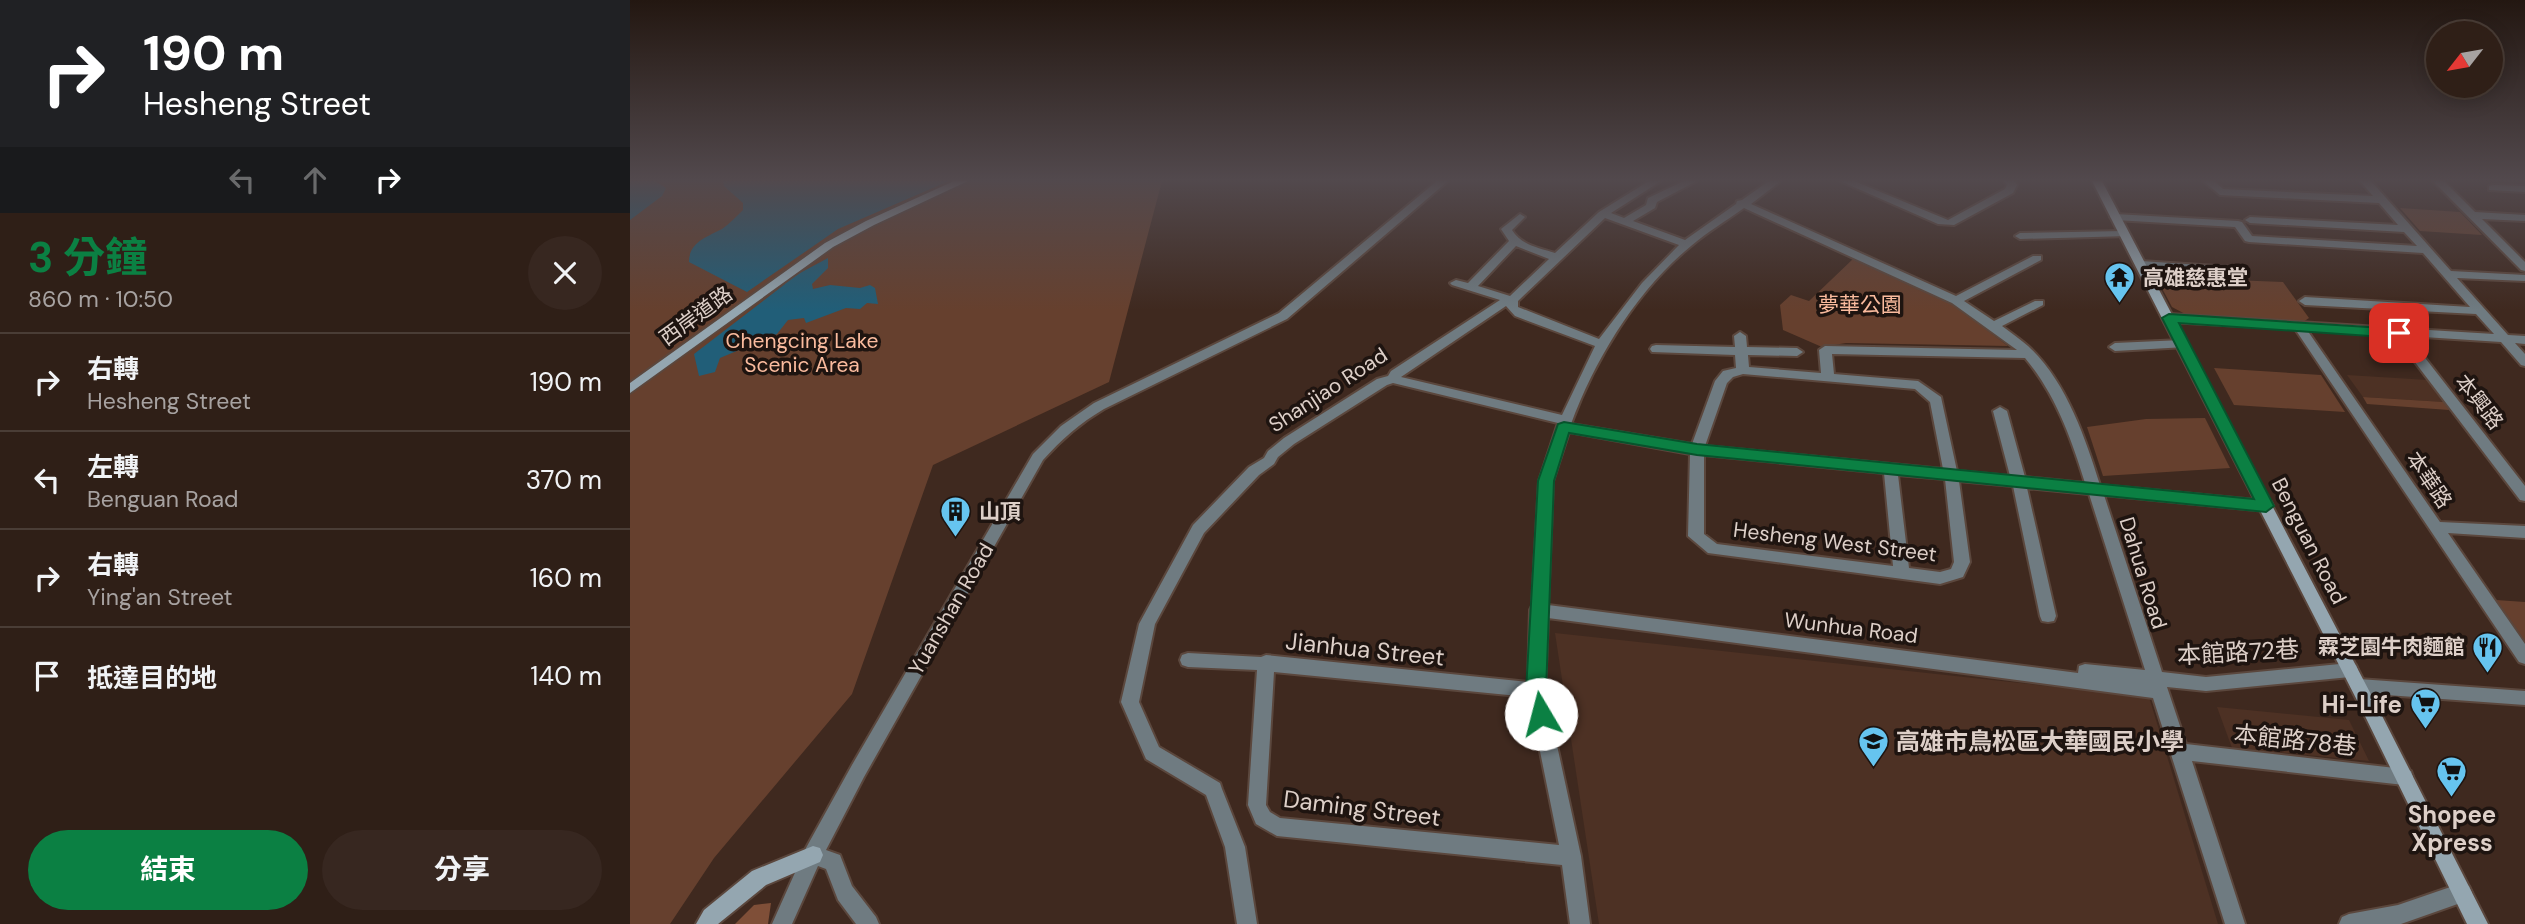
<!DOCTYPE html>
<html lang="zh-TW">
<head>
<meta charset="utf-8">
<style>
  body { margin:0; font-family:"DM Sans","Noto Sans TC",sans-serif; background:#372720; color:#f1f3f6; height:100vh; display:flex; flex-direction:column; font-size:26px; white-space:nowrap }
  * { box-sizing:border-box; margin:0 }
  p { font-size:23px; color:#a7a2a1 }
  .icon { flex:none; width:38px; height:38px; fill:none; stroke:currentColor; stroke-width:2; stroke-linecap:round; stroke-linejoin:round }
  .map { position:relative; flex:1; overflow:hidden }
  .sheet { display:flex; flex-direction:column; background:#2f1f17; width:630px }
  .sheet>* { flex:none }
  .hud { background:#202124; color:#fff; overflow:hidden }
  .needle { width:46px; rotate:239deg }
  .fabs { position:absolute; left:1796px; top:21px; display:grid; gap:14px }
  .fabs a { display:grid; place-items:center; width:77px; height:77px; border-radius:50%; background:#2f1f17; box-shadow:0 4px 18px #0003,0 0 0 2px #4a3d36; font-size:35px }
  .pin { position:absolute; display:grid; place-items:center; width:60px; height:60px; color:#fff; margin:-30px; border-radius:14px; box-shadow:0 4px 10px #0006 }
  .me { position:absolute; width:77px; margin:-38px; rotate:352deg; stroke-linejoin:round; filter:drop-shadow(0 0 5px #0008) }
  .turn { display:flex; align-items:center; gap:24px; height:147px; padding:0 28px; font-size:32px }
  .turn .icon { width:91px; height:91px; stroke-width:2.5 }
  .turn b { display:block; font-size:49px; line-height:60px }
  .lanes { display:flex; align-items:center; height:66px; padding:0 28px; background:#0003; justify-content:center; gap:35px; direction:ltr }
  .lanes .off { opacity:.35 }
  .round { display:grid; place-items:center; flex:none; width:74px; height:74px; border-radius:37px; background:#372720 }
  .summary { display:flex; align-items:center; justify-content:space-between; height:119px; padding:0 28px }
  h1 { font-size:42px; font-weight:700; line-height:52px; color:#0b8043 }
  .primary-button { display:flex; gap:14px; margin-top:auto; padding:14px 28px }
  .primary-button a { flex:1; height:80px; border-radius:42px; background:#0b8043; color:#fff; font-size:28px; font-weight:700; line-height:80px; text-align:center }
  .primary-button a+a { background:#372720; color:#f1f3f6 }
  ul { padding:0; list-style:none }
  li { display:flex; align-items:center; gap:21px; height:98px; padding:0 28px; border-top:2px solid #4a3d36 }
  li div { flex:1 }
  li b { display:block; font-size:26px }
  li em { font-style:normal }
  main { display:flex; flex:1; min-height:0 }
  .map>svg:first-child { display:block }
</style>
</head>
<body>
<main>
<section class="sheet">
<div class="hud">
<div class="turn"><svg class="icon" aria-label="right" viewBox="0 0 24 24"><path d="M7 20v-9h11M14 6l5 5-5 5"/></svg><div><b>190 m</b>Hesheng Street</div></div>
<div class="lanes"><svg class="icon off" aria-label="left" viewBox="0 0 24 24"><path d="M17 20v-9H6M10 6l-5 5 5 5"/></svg><svg class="icon off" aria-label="ahead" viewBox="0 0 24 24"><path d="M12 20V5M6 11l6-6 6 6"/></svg><svg class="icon" aria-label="right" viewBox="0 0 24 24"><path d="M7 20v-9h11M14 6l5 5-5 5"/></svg></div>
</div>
<div class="summary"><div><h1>3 分鐘</h1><p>860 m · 10:50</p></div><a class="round"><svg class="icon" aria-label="close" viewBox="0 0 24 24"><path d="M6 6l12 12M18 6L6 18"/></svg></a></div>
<ul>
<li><svg class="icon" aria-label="right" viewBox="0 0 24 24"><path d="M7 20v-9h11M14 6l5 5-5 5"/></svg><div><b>右轉</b><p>Hesheng Street</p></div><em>190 m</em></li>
<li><svg class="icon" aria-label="left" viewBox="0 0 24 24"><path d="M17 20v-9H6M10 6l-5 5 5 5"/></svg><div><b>左轉</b><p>Benguan Road</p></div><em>370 m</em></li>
<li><svg class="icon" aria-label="right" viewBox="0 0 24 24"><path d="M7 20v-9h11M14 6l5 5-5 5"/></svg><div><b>右轉</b><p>Ying'an Street</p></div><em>160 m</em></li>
<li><svg class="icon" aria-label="arrive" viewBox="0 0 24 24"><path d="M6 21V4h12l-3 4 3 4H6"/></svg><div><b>抵達目的地</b></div><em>140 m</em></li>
</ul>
<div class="primary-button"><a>結束</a><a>分享</a></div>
</section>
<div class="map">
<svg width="1895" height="924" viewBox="0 0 1895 924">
  <rect width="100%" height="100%" fill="#3f291f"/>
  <g fill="#4d3124">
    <polygon points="1717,375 1798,380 1814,402 1733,397"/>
    <polygon points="925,633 1519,697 1588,924 969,924"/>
    <polygon points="1587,707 1719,720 1739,761 1602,748"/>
  </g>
  <g fill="#66402e">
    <polygon points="0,181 532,181 479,382 303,465 222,694 84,858 40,924 0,924"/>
    <polygon points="1770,208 1830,212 1852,235 1790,231"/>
    <polygon points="1223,259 1323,304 1378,346 1216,343 1192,347 1153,330 1150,305 1161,295 1179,301"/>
    <polygon points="1526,277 1653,282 1679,318 1673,322 1555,314 1542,307"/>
    <polygon points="1584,368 1691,375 1715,412 1604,405"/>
    <polygon points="1733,397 1814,402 1819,410 1737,404"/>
    <polygon points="1575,418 1600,468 1473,476 1457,427 1516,419"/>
    <polygon points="1866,600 1895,602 1895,641"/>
  </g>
  <polygon fill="#7f4f38" points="141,903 138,924 105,924 124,905"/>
  <g fill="#215e78">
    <polygon points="0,181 25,181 36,188 32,196 0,220"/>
    <path d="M 93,181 L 319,181 L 208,229 L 117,292 L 59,262 C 59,242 77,237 92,229 C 99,224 106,217 113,210 L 113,203 L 94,186 Z"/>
    <polygon points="198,258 198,268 182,284 183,289 200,285 230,288 240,285 245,288 248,304 237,303 230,309 216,308 176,323 174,318 158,320 147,334 90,358 85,372 69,376 64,354 155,284 155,281"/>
  </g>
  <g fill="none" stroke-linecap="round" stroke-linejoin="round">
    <defs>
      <g id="street">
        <path d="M 807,181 L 818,181 L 657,319 L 474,409 C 450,423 431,440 413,460 L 234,777 L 196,850 L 210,855 L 222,886 L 246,917 L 249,924 L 226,924 L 208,900 L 196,869 L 188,866 L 162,924 L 142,924 L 176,848 L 222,765 L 403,454 L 431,426 L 464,403 L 649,313 Z"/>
        <path d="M 1019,181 L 1031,181 L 981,213 L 994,218 L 1016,205 L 1018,198 L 1054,181 L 1067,181 L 1027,202 L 1025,208 L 1003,221 L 1055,240 L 1106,204 L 1107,201 L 1112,200 L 1139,181 L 1151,181 L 1121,204 L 1326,296 L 1403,256 L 1411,256 L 1411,260 L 1334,301 L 1364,321 L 1405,301 L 1413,301 L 1413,305 L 1372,326 C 1381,333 1390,339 1398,346 C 1436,381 1455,437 1470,485 L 1636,501 L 1641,502 L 1643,506 L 1641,510 L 1636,511 L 1474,495 L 1532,672 L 1576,677 L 1720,663 L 1726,665 L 1728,670 L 1726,675 L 1720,677 L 1576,691 L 1537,687 L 1556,744 L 1774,769 L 1781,771 L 1783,777 L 1781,783 L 1774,785 L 1562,761 L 1615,924 L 1595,924 L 1523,698 L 918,618 L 915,690 L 951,856 L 960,924 L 940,924 L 932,865 L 647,836 L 626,824 L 618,805 L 627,670 L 558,667 L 552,665 L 550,660 L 552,655 L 558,653 L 631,657 L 636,655 L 898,682 L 900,610 L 902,606 L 909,481 L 928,423 L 763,383 L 757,385 L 664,444 L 648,457 L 644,464 L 629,475 L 574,533 L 525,624 L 509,702 L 529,747 L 590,783 L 592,789 L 615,847 L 627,924 L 607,924 L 595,847 L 576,795 L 516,759 L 491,702 L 509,624 L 563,525 L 619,467 L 634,458 L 638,451 L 654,438 L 747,379 L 758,376 L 761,371 L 870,300 L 822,285 L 820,283 L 826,280 L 838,283 L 879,241 L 871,229 L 890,214 L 895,217 L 882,230 C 891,245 909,248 925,253 L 969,212 ZM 1114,208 L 1322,303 L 1387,350 L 1195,346 L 1189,350 L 1191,373 L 1119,367 L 1118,355 L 1167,356 L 1173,352 L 1167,348 L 1117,347 L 1116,336 L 1110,332 L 1104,336 L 1105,347 L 1026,345 L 1022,346 L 1020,349 L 1022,352 L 1105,355 L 1106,368 L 1093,371 L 1085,381 L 1062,444 L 941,424 C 965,359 1007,290 1061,246 C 1077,232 1096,221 1114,208 ZM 975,218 L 1049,245 L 1012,283 L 969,339 L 888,307 L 888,301 ZM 886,246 L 919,259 L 880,296 L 848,286 ZM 876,306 L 885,316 L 965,346 L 932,415 L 771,377 ZM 1202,354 L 1395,358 C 1426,395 1441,438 1455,483 L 1395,477 L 1377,411 L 1370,407 L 1363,411 L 1380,476 L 1327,471 L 1311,397 L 1288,381 L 1204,374 ZM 1113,374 L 1285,389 L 1300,402 L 1313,469 L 1075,446 L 1097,383 L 1103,377 ZM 939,432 L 1060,454 L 1058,536 L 1078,553 L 1310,584 L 1333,577 L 1340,562 L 1329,481 L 1383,486 L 1410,616 L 1412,621 L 1418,622 L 1424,621 L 1426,616 L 1397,488 L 1459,494 L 1515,670 L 1455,664 L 1449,666 L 1448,673 L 918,605 L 923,481 ZM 1074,455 L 1254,473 L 1263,566 L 1087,544 L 1074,534 ZM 1268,475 L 1315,479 L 1324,562 L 1321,569 L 1310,572 L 1279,568 ZM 644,672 L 899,697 L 929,845 L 650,818 L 640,812 L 636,805 Z"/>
        <polygon points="1210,181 1224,181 1318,220 1375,189 1377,185 1374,181 1384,181 1387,185 1383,193 1324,225 1308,224"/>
        <polygon points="1573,181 1584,181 1593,189 1743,196 1730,181 1741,181 1821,271 1895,275 1895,281 1827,278 1878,335 1895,336 1895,344 1885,343 1895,354 1895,366 1891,365 1871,342 1778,336 1895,486 1895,501 1890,500 1765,336 1677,330 1810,522 1895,526 1895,538 1818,533 1895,644 1895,664 1889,662 1665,329 1539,322 1533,318 1539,314 1864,334 1846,314 1675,305 1669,301 1675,297 1840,307 1793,253 1619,242 1615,241 1605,227 1485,220 1480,217 1485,214 1608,221 1612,222 1622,236 1787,246 1774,232 1620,223 1615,220 1620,217 1768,225 1749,203 1590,195"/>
        <polygon points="1803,181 1814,181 1845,212 1895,215 1895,221 1852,219 1895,262 1895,271 1891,270"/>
        <polygon points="1863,185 1895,186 1895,192 1859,190 1859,186"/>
        <polygon points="1494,231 1499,234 1498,236 1390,239 1385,236 1390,233"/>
        <polygon points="1511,261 1601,267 1607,270 1601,273 1507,266 1507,262"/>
        <polygon points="1552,340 1556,341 1558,344 1556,347 1485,351 1479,347 1485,343"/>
        <polygon points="1729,679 1895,691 1895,705 1729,693 1723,691 1720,686 1723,681"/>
        <polygon points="1832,883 1839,886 1842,893 1839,900 1771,924 1709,924 1712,917 1719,914 1768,905"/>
      </g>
      <g id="secondary">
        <polygon points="324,181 338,181 244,225 203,247 0,393 0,383 195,243 236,221"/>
        <polygon points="1462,181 1472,181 1745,702 1858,924 1837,924 1733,712"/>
        <polygon points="183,846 190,848 193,855 190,862 136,885 88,924 66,924 74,910 122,871"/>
      </g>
    </defs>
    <use href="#street" stroke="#5b473d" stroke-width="4"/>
    <use href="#secondary" stroke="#5b473d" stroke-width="4"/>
    <use href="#street" fill="#6f7b81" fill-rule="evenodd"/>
    <use href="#secondary" fill="#94a6b0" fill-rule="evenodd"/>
  </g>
  <linearGradient id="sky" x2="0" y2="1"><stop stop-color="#231711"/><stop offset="0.58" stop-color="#52494d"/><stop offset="1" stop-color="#52494d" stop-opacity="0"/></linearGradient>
  <rect width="1895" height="310" fill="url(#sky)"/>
  <polygon fill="#0b8043" stroke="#07532c" stroke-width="2" points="1539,314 1769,329 1776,333 1769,338 1549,323 1644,506 1636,512 1067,455 939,433 924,481 916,691 921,714 918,720 911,723 904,720 896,691 908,481 928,424 934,422 1067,444 1624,499 1532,318"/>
  <defs>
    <symbol id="temple-pin" viewBox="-11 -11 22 30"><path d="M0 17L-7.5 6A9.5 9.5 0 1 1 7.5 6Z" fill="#66c4ef" stroke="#1e1410"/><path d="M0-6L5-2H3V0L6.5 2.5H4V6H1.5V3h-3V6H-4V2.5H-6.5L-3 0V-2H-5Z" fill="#111"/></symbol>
    <symbol id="building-pin" viewBox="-11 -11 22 30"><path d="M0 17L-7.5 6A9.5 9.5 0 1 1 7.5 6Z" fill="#66c4ef" stroke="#1e1410"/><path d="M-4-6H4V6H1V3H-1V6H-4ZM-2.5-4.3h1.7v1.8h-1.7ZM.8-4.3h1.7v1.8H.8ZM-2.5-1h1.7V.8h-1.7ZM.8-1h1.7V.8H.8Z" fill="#111"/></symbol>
    <symbol id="restaurant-pin" viewBox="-11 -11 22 30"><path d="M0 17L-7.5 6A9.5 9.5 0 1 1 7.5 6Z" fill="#66c4ef" stroke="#1e1410"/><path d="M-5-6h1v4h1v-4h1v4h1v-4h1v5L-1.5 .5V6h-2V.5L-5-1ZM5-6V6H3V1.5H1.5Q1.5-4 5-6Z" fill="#111"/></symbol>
    <symbol id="supermarket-pin" viewBox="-11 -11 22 30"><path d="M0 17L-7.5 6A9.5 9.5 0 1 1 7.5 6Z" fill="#66c4ef" stroke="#1e1410"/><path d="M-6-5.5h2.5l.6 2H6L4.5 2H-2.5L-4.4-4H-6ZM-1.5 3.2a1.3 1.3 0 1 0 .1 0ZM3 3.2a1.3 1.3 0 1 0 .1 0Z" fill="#111"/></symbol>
    <symbol id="school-pin" viewBox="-11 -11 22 30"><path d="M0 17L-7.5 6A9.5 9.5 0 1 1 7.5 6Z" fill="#66c4ef" stroke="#1e1410"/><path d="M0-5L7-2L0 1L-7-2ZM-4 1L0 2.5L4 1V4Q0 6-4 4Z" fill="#111"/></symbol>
  </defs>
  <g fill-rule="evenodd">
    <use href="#temple-pin" x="1472" y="260" width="35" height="47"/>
    <use href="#building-pin" x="308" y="494" width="35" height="47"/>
    <use href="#restaurant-pin" x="1840" y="630" width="35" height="47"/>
    <use href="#supermarket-pin" x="1778" y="686" width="35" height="47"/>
    <use href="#school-pin" x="1226" y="724" width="35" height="47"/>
    <use href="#supermarket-pin" x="1804" y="754" width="35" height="47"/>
  </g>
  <g text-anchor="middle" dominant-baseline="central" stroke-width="7" stroke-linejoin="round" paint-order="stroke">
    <g font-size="21" font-weight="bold" fill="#ddcfc8" stroke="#1e1410" text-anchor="start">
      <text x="1513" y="278">高雄慈惠堂</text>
      <text x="349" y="512">山頂</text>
      <text x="1835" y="647" text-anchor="end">霖芝園牛肉麵館</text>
    </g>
    <g font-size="21" fill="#fabb9e" stroke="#1e1410">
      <text x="1230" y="305">夢華公園</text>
      <text x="172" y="341">Chengcing Lake<tspan x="172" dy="24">Scenic Area</tspan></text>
    </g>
    <g font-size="21" fill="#ddcfc8" stroke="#1e1410">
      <text transform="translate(66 316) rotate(-36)">西岸道路</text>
      <text transform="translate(698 390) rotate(-33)">Shanjiao Road</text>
      <text transform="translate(1849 402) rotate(52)">本興路</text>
      <text transform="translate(1799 480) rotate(56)">本華路</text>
      <text transform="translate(1679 541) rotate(63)">Benguan Road</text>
      <text transform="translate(1205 542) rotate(7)">Hesheng West Street</text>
      <text transform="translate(1513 573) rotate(73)">Dahua Road</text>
      <text transform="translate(321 609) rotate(-60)">Yuanshan Road</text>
      <text transform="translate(1221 628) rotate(7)">Wunhua Road</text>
    </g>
    <g font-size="24" fill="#ddcfc8" stroke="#1e1410">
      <text transform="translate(735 649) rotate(6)">Jianhua Street</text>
      <text transform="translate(1608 652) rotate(-3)">本館路72巷</text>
      <text transform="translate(1665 740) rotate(6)">本館路78巷</text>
      <text transform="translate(732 808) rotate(7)">Daming Street</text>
    </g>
    <g font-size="24" font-weight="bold" fill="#ddcfc8" stroke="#1e1410" text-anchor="end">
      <text x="1772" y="704">Hi-Life</text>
      <text x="1266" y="741" text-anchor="start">高雄市鳥松區大華國民小學</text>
      <text x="1822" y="814" text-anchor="middle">Shopee<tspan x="1822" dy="28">Xpress</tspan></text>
    </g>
  </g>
</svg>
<div class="fabs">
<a><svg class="needle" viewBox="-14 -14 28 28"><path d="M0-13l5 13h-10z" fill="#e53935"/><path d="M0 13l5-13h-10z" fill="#a7a2a1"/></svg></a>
</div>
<div class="pin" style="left:1769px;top:333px;background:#d93025"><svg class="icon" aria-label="arrive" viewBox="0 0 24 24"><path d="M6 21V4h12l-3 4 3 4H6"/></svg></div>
<svg class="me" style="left:911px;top:714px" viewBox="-20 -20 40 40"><circle r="19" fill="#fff"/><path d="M0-13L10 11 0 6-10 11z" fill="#0b8043"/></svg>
</div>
</main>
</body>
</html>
